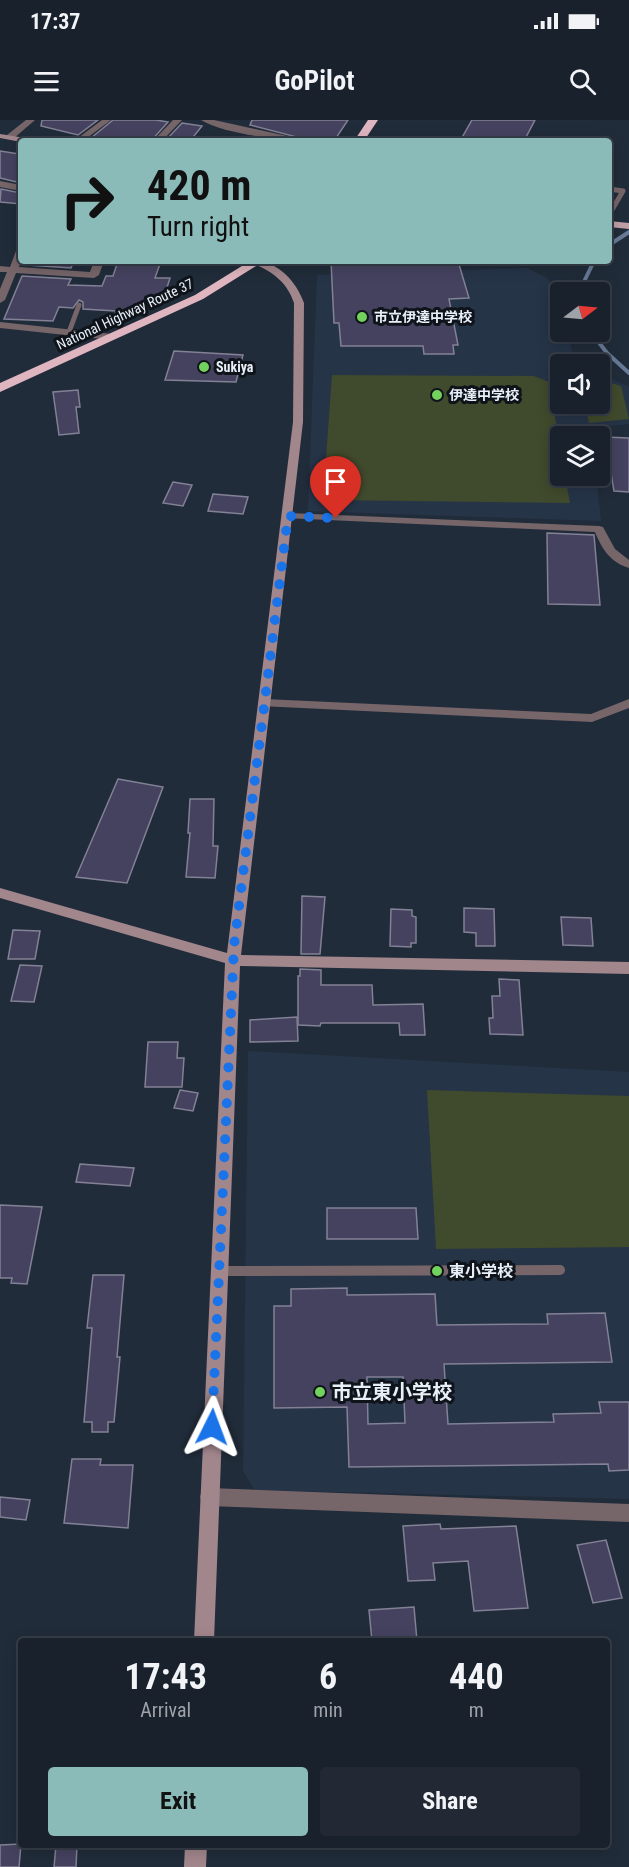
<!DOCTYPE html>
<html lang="en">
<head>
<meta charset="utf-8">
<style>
  body { margin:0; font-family:"Roboto Condensed","Noto Sans JP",sans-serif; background:#222934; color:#f1f3f6; height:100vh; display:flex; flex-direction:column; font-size:22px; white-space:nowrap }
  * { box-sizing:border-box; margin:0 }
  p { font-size:20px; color:#9fa3a9 }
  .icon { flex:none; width:33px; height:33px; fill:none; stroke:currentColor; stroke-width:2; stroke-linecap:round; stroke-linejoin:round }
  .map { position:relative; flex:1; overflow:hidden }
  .sheet { position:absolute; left:18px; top:1518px; width:592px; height:210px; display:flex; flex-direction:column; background:#19212c; border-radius:6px; box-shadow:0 3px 15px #0003,0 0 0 2px #373e48 }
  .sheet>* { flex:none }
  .top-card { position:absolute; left:18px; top:18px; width:594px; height:126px; border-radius:6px; box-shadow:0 3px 15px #0003,0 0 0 2px #373e48; background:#8bbbb9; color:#111; overflow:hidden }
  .needle { width:39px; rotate:74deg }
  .fabs { position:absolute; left:550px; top:162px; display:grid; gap:12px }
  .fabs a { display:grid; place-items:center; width:60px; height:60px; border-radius:6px; background:#19212c; box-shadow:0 3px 15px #0003,0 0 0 2px #373e48; font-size:30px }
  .pin { position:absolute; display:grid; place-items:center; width:51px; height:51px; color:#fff; margin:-62px -26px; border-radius:50% 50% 50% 0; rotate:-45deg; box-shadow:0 0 6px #0007 }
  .pin .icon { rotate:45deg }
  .me { position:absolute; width:66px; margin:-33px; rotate:3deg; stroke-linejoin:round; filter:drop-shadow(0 0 4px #0008) }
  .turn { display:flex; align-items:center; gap:21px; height:126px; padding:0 30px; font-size:27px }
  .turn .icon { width:78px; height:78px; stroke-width:2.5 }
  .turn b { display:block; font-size:42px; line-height:51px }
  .eta { display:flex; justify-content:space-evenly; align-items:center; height:102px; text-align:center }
  .eta b { font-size:36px; font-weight:700; line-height:42px }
  .button { display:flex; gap:12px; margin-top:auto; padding:12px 30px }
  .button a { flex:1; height:69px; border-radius:6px; background:#8bbbb9; color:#111; font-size:24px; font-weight:700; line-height:69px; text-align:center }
  .button a+a { background:#222934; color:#f1f3f6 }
  .status { display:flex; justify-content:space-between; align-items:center; height:42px; padding:0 30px; background:#19212c; direction:ltr }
  .status svg { height:16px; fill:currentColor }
  header { display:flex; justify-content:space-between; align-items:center; height:78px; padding:0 30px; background:#19212c; font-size:27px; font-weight:700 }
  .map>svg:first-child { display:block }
</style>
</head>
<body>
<div class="status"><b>17:37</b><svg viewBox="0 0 49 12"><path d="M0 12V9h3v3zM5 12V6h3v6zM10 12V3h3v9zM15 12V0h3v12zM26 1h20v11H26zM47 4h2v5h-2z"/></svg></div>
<header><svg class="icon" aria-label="menu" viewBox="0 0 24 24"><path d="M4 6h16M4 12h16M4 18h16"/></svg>GoPilot<svg class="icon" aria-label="search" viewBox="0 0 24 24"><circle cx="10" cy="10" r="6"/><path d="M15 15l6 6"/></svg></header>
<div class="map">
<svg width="629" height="1747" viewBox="0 0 629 1747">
  <rect width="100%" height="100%" fill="#212c3a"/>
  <g fill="#263448">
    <polygon points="527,148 547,158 559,170 561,212 568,212 574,240 583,244 561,244 561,284 600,284 600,253 629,267 629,304 591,308 592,316 561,316 561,356 596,356 601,401 308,391 317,155"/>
    <polygon points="248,931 629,952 629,1379 255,1370 243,1351"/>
  </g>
  <g fill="#404a2c">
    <polygon points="332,255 534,256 549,262 561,332 561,356 565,356 570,383 323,380"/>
    <polygon points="600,260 621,266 629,299 589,303 585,284 600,284"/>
    <polygon points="427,970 629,976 629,1127 436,1129"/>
  </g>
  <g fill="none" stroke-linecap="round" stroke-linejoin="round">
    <g stroke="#677a96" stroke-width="4">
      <polyline points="609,125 629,112"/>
      <polyline points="579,172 594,141"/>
      <polyline points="591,212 607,233 629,253"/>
    </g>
  </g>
  <g fill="#44425f" stroke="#828195" stroke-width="1.5" fill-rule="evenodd">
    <polygon points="42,0 98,0 78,15 41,6"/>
    <polygon points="113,0 156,0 168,2 151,21 111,21 91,18"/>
    <polygon points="252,0 348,0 334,21 312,21 250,5"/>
    <polygon points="472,0 535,0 524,21 460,21"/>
    <polygon points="182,3 202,6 190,21 165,21"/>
    <polygon points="21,30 21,63 0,58 0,31 19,34"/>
    <polygon points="1,69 21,73 21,84 0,82"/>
    <polygon points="29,141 74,141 71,148 27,145"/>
    <polygon points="118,141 161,141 155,158 170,158 165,174 137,185 135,193 113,200 116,191 83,189 83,182 79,180 73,188 59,187 53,201 4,199 22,156 71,159 68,165 102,166 106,156 113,156"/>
    <polygon points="331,141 458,141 469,178 449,179 458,225 453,225 454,234 424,234 423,226 341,226 339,203 334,203"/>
    <polygon points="174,231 243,235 236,262 165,260"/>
    <polygon points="78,270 80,287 76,287 79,313 59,315 53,272"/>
    <polygon points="605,317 629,318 629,372 614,371"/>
    <polygon points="173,362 192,365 183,386 163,383"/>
    <polygon points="213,374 248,377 243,394 208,391"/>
    <polygon points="547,413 594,415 600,485 548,484"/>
    <polygon points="118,659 163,667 127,763 76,757"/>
    <polygon points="190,679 214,679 213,726 218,726 215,758 186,757 190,713 188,713"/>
    <polygon points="302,776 325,777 320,834 301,834"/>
    <polygon points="464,788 494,789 495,826 476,826 476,813 464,812"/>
    <polygon points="391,789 412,790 412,796 416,797 416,823 411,823 411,827 390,826"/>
    <polygon points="561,797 591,798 593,826 563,825"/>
    <polygon points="13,810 40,811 35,839 8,839"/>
    <polygon points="20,845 42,846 34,882 11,881"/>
    <polygon points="300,849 321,850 321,865 372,865 373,885 423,884 425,915 400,915 399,903 321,903 320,906 298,905 298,856 300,856"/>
    <polygon points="499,859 519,860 523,915 490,914 489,898 493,898 492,876 500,876"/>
    <polygon points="297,897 298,921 250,922 250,900"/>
    <polygon points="148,922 178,922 177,938 184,938 182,967 145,967"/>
    <polygon points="180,970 198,973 193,991 174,988"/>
    <polygon points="80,1044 134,1048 130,1066 76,1062"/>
    <polygon points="0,1085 42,1087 27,1164 11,1163 12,1158 0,1158"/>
    <polygon points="327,1088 416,1088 418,1119 327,1119"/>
    <polygon points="93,1155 124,1155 117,1237 120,1237 114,1302 108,1302 108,1312 92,1312 92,1302 84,1302 92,1208 87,1208"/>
    <path d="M 347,1168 L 347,1175 L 435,1174 L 437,1205 L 548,1204 L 547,1194 L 605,1193 L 612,1242 L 444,1244 L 448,1304 L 554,1302 L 553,1294 L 601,1293 L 599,1282 L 629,1282 L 629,1350 L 609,1351 L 608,1344 L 349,1347 L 347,1287 L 274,1288 L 274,1186 L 291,1186 L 291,1169 ZM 367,1257 L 403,1257 L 405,1303 L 368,1304 Z"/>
    <polygon points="72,1339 101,1339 100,1345 133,1345 128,1408 64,1403"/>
    <polygon points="0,1377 30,1380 26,1400 0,1397"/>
    <polygon points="440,1404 441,1409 516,1406 528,1488 474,1491 468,1441 433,1443 435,1460 408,1461 403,1406"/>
    <polygon points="606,1420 622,1478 593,1483 577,1425"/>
    <polygon points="414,1487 417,1521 372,1521 369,1490"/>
    <polygon points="21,1724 19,1747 0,1747 0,1725"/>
    <polygon points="56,1725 77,1725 76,1747 54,1747"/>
  </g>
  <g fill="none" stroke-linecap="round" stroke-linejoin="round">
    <g stroke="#766569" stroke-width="5">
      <polyline points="360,19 375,21"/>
      <polyline points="609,69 623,71 609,95"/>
      <polyline points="69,212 79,185"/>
    </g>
    <polyline stroke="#766569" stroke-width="10" points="220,1151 560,1150"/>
    <g fill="#766569" fill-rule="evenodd">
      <polygon points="26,0 35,0 13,19 7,19 7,15"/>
      <polygon points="102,0 111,0 83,21 74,21"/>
      <polygon points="173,0 182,0 162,21 153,21"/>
      <path d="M 201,0 L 214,0 L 310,21 C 284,21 223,14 201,0 Z"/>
      <polygon points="0,61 21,65 21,71 0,67"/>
      <polygon points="21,128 21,141 19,147 90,152 94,141 104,141 99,155 94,158 16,153 5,180 0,183 0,169 7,152 0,152 0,146 10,147 16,131"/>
      <polygon points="0,202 112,214 117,217 112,220 0,208"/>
      <path d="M 288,393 L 599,406 L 603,407 L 615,429 L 629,440 L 629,448 C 610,442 602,429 595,412 L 284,398 L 284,394 Z"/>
      <polygon points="264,579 591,594 629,579 629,588 592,602 260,586 258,583 260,580"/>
      <polygon points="209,1368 629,1384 629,1402 209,1386 202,1384 200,1377 202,1370"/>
    </g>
    <g fill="#a1868c" fill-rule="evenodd">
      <polygon points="0,14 32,19 36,21 21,22 0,18"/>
      <path d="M 253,141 C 278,141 296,161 304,183 L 303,302 L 241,835 L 629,842 L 629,854 L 240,846 L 214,1521 L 194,1521 L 225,843 L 0,778 L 0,768 L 227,833 L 293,302 L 294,183 C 287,162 273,152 254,144 Z"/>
      <polygon points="185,1725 207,1725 206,1747 184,1747"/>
    </g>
    <polygon fill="#c19fa6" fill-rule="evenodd" points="609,101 629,103 629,109 609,107"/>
    <g fill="#dfb5bf" fill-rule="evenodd">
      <polygon points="368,0 378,0 364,21 354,21"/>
      <polygon points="250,141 264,141 203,179 0,272 0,263 195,175"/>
    </g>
  </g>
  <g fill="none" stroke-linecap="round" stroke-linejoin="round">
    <polyline stroke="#1a73e8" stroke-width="10" stroke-dasharray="0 18" points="212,1307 234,826 288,396 336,398"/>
  </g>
  <g fill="#72d25d" stroke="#0f141a" stroke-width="2">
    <circle cx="362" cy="197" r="6"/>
    <circle cx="204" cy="247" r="6"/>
    <circle cx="437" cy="275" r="6"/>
    <circle cx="437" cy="1151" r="6"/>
    <circle cx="320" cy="1272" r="6"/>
  </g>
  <g text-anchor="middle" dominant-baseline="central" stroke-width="6" stroke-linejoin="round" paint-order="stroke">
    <g font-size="14" fill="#e8eff9" stroke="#0f141a">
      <text transform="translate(125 194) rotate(-25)">National Highway Route 37</text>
    </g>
    <g font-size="14" font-weight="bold" fill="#e8eff9" stroke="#0f141a" text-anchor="start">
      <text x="374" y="197">市立伊達中学校</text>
      <text x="216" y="247">Sukiya</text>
      <text x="449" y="275">伊達中学校</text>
    </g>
    <g font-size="16" font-weight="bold" fill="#e8eff9" stroke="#0f141a" text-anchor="start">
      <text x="449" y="1151">東小学校</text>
    </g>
    <g font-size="20" font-weight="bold" fill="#e8eff9" stroke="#0f141a" text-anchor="start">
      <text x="332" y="1272">市立東小学校</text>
    </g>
  </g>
</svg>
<div class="fabs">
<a><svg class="needle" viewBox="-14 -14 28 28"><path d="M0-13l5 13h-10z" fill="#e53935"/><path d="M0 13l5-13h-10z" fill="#9fa3a9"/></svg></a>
<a><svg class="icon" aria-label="sound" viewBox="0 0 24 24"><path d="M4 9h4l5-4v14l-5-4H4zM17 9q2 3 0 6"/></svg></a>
<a><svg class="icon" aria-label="layers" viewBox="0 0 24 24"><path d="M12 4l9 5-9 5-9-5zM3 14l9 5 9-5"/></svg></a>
</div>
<div class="pin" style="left:336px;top:398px;background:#d93025"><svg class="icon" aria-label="arrive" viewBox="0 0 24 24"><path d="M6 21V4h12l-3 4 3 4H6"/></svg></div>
<svg class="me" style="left:212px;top:1307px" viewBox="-20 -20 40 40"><path d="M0-17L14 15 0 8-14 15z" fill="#1a73e8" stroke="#fff" stroke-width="4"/></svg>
<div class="top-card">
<div class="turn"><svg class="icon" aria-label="right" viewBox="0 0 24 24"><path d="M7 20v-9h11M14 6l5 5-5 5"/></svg><div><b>420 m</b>Turn right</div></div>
</div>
<section class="sheet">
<div class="eta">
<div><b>17:43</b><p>Arrival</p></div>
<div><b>6</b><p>min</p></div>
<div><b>440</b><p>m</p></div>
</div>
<div class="button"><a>Exit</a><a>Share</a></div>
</section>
</div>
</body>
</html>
